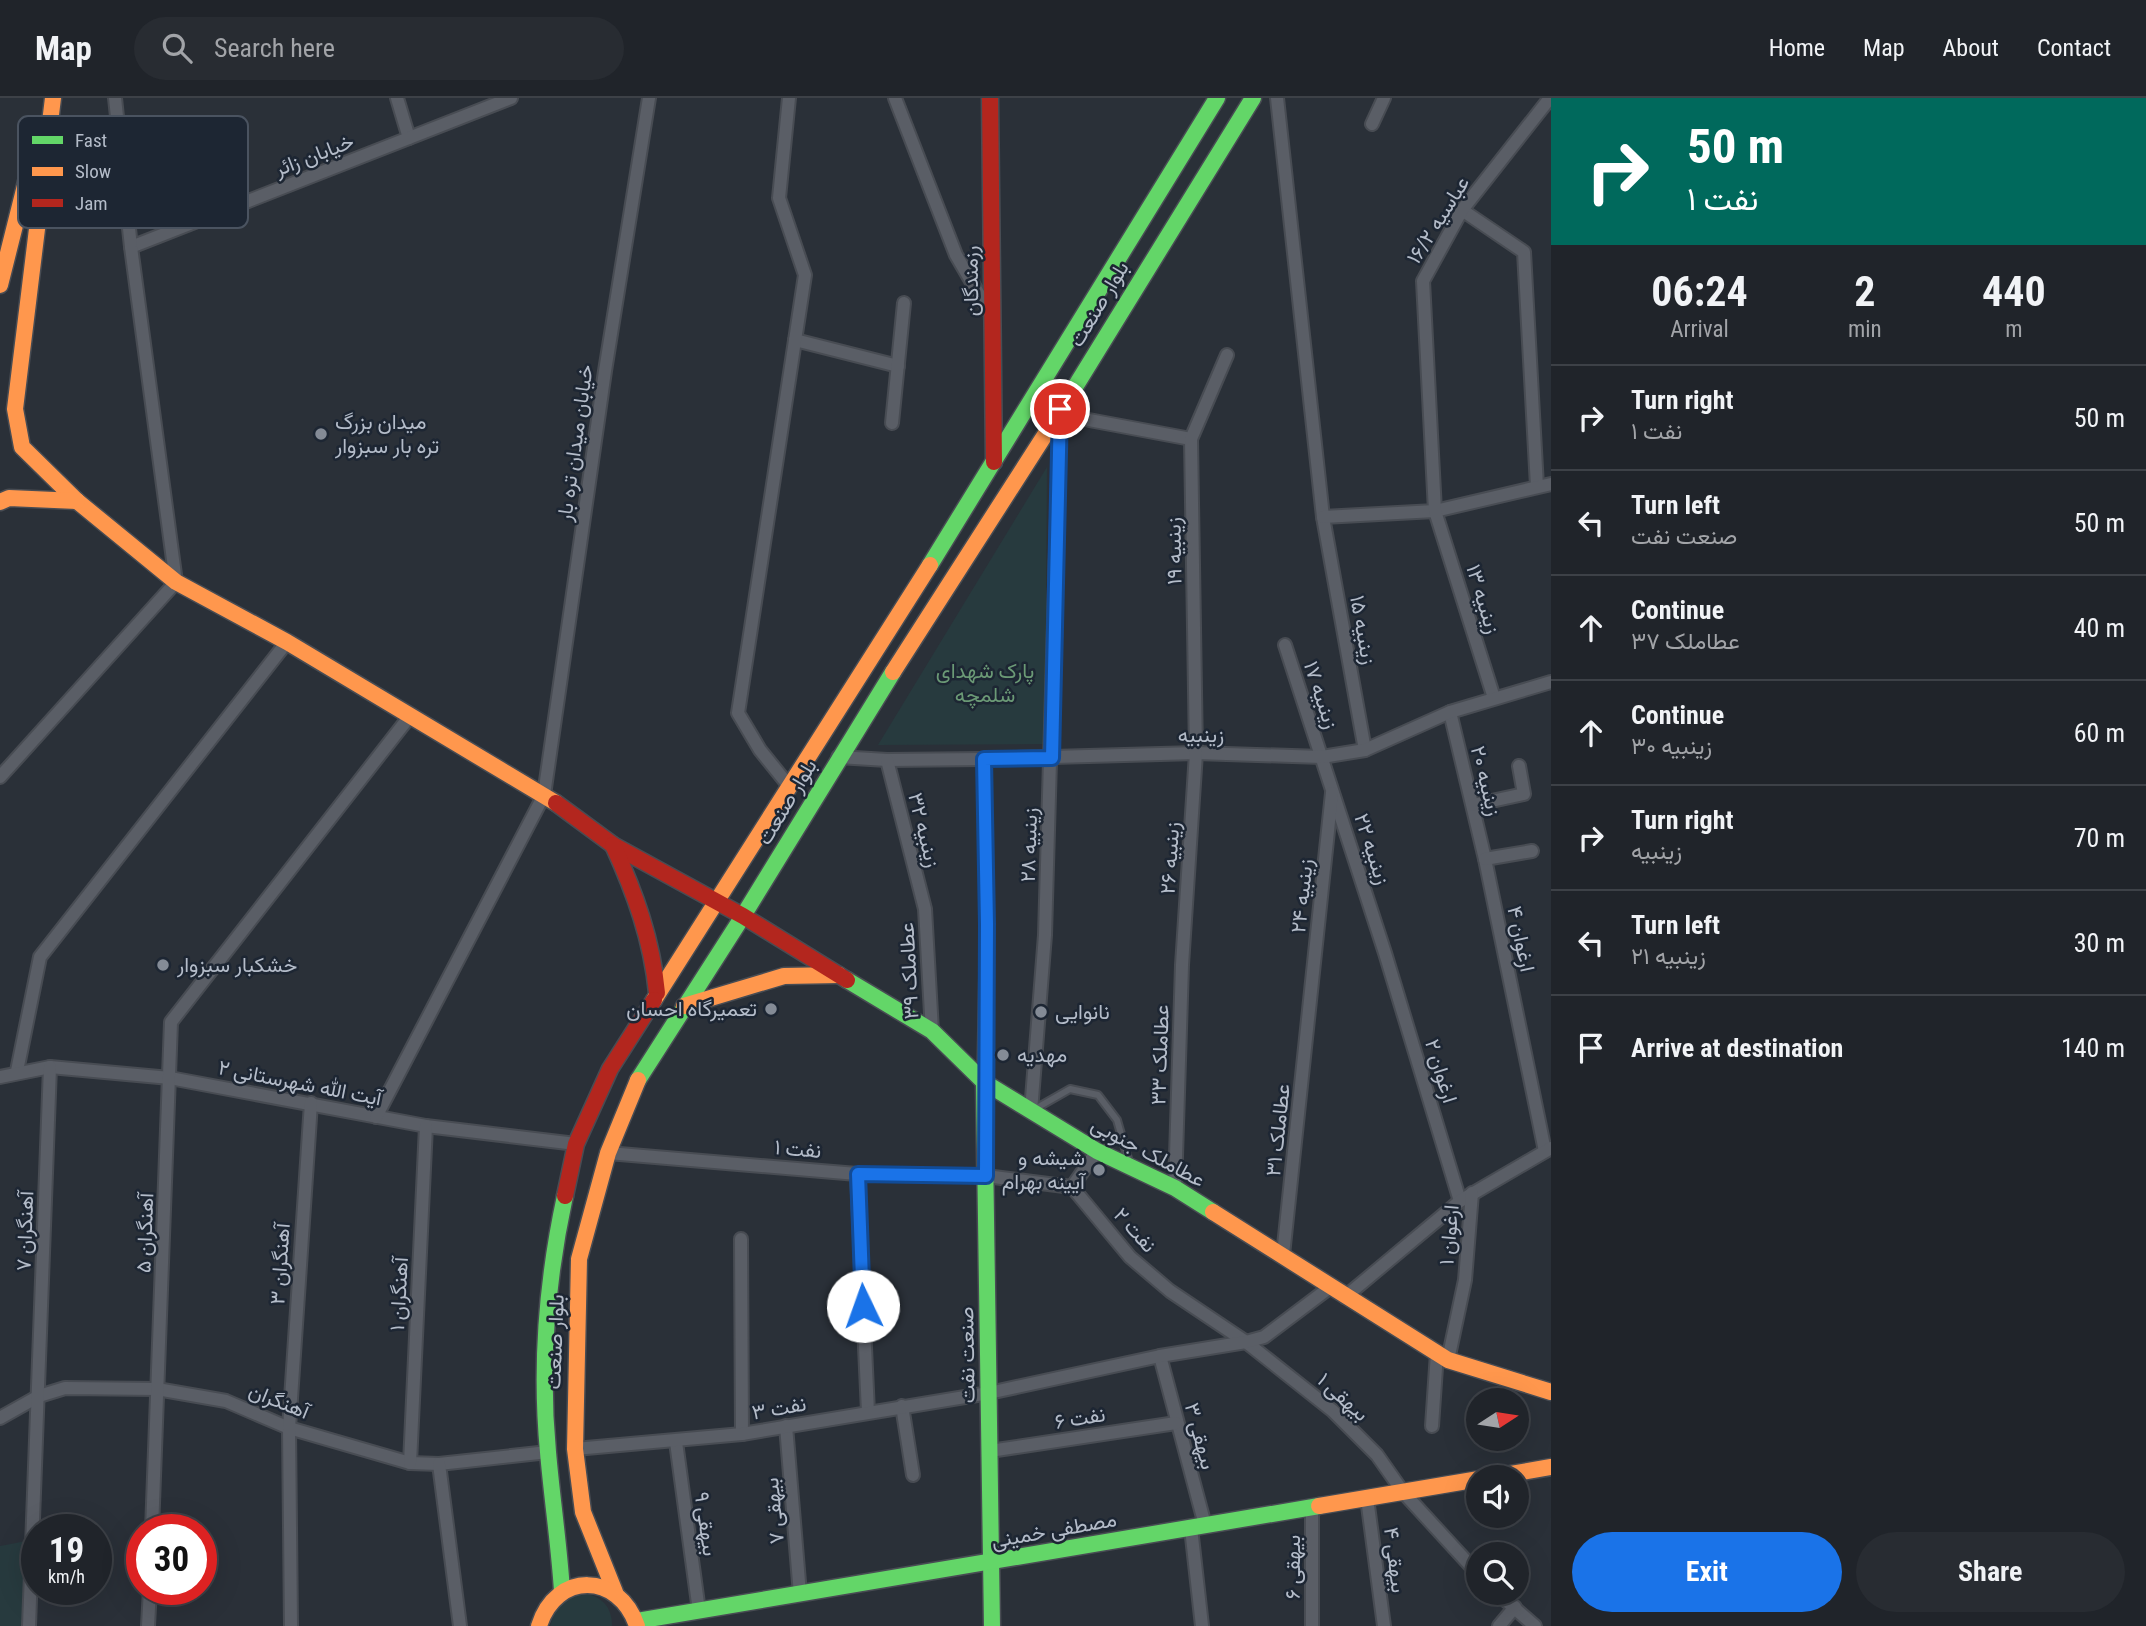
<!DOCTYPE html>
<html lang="en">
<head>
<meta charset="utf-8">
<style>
  body { margin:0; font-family:"Roboto Condensed",Vazirmatn,sans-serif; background:#282c32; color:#f1f3f6; height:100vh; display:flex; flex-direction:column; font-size:26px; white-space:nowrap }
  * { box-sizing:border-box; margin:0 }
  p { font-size:23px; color:#a2a4a8 }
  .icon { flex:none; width:38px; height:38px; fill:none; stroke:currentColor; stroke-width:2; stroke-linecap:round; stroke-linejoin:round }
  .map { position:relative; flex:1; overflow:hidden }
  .drawer { display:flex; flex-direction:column; background:#20242a; width:595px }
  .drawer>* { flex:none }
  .banner { background:#00695c; color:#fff; overflow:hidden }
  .needle { width:46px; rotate:78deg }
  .fabs { position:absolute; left:1466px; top:1290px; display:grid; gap:14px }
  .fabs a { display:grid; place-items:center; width:63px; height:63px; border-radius:50%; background:#20242a; box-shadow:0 7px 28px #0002,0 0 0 2px #3d4147; font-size:35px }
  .speed { position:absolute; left:21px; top:1416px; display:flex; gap:14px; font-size:35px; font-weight:700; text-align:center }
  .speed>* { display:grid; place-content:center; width:91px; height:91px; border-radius:50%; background:#20242a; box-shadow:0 7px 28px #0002,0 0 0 2px #3d4147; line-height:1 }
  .speed small { font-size:18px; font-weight:400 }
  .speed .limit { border:10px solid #d22; background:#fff; color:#111 }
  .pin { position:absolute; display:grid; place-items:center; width:60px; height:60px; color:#fff; margin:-30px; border:4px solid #fff; border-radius:50%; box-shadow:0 2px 7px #0007 }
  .me { position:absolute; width:77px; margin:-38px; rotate:357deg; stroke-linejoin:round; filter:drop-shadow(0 0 5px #0008) }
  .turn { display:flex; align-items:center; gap:24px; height:147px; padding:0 21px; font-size:32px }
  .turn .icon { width:91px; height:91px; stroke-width:2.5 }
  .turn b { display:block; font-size:49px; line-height:60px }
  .eta { display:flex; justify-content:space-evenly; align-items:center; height:119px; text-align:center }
  .eta b { font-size:42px; font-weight:700; line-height:49px }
  .action { display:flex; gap:14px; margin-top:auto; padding:14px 21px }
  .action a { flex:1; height:80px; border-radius:42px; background:#1a73e8; color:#fff; font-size:28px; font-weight:700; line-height:80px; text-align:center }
  .action a+a { background:#282c32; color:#f1f3f6 }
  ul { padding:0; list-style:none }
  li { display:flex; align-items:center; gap:21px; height:105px; padding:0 21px; border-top:2px solid #3d4147 }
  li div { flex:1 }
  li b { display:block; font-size:26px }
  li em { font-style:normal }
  header { display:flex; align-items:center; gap:42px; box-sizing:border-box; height:98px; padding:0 35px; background:#20242a; border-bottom:2px solid #3d4147 }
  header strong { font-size:33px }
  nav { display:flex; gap:38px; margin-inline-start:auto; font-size:24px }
  .search { width:490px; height:63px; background:#282c32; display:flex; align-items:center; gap:18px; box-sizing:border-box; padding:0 24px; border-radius:38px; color:#a2a4a8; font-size:26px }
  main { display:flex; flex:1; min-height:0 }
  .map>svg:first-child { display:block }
</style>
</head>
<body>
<header>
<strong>Map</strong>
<div class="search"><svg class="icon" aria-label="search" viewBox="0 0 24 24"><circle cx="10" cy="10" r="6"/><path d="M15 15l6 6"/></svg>Search here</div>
<nav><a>Home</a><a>Map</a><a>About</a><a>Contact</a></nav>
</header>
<main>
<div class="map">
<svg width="1551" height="1528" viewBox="0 0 1551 1528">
  <rect width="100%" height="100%" fill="#2a3038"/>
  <g fill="#273a3e">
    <polygon points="1047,369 1045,646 878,647"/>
    <polygon points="37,1441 37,1528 0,1528 0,1448"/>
    <path d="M 578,1494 C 598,1497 612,1505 612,1528 L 550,1528 L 558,1505 Z"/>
  </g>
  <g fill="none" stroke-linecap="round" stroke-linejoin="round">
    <defs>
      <polyline id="lane" points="1035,1011 1070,991 1098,997 1117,1022 1129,1064"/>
      <g id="street">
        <polyline points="397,0 409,40"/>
        <polyline points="895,0 956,157 991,217"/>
        <polyline points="1277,0 1323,419 1365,652"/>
        <polyline points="1372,26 1384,0"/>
        <polyline points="1462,112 1524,154 1537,388"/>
        <polyline points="131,149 511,0"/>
        <polyline points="795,242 898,268"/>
        <polyline points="1089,322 1191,341"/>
        <polyline points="892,325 904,205"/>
        <polyline points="1323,419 1435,413 1551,386"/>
        <polyline points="1285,547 1385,855 1460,1103"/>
        <polyline points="1494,600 1435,413 1423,183 1462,112 1550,0"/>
        <polyline points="1450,614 1485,761 1545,1053"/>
        <polyline points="838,659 887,662 984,661 1196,655 1322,659 1365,652 1450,614 1551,584"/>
        <polyline points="984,661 987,826 984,984"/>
        <polyline points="887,662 925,811 932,933"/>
        <polyline points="0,679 176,484 131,149 115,0"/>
        <polyline points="789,688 760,652 738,615 805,177 779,100 789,0"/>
        <polyline points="1473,707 1524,696 1519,668"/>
        <polyline points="1485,761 1532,753"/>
        <polyline points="17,973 40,859 287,544"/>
        <polyline points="0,979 50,969 170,980 426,1028 576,1046"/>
        <polyline points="1031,1013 1045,837 1060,314"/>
        <polyline points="376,1019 544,697 605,273 649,0"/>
        <polyline points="608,1055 857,1076 986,1078 1072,1089 1130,1159 1170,1193 1246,1244 1333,1313 1377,1357 1403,1394 1479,1477"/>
        <polyline points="857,1076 868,1314"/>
        <polyline points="1072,1089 1097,1053"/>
        <polyline points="1175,1090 1182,867 1196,655 1191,341 1227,257"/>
        <polyline points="741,1141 742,1336"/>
        <polyline points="1283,1157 1332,695"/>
        <polyline points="1345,1199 1460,1103 1551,1050"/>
        <polyline points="1160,1258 1205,1427"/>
        <polyline points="1448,1262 1465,1182 1472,1095"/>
        <polyline points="902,1308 913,1377"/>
        <polyline points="0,1320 39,1298 65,1290 157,1291 226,1303 289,1330 410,1365 439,1366 548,1354"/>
        <polyline points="786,1328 800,1496"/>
        <polyline points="1432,1328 1437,1255"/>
        <polyline points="676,1344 699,1513"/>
        <polyline points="575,1351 742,1336 989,1295 1160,1258 1246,1244 1264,1239 1329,1190"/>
        <polyline points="990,1353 1176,1325"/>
        <polyline points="410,1365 426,1028"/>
        <polyline points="439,1366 460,1528"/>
        <polyline points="1367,1400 1384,1528"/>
        <polyline points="1312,1409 1312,1528"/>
        <polyline points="1191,1430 1202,1528"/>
        <polyline points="152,1432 171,924 410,618"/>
        <polyline points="1496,1494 1535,1528"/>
        <polyline points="29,1528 50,969"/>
        <polyline points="148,1528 150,1491"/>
        <polyline points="291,1528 289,1330 311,1005"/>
        <polyline points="1499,1528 1515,1509"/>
      </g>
      <g id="fast">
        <polyline points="1059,315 1253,0"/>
        <polyline points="930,467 1217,0"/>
        <polyline points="847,882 932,933 984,984 1097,1053 1175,1090 1213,1114"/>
        <polyline points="638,982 743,818 893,574"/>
        <polyline points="984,984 992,1528"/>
        <path d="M 562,1493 C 559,1446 552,1401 548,1354 C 540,1269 547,1181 565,1098"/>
        <polyline points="637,1523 1319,1408"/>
      </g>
      <g id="slow">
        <polyline points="53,0 15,311 22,349 77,403"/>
        <polyline points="0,187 36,44"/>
        <polyline points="77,403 176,484 287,544 556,705"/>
        <polyline points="0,404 9,400 77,403"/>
        <polyline points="893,574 1059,315"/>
        <polyline points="654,902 930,467"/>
        <polyline points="684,908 784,878 839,877"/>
        <polyline points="1213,1114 1448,1262 1551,1294"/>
        <polyline points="1493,1379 1551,1369"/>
        <polyline points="1319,1408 1479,1381"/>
        <polyline points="615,1494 583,1414 575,1351 579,1161 608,1055 638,982"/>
        <path d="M 539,1528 C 556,1473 619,1474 637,1528"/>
      </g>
      <g id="jam">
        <polyline points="990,0 994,364"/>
        <polyline points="556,705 613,747 743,818 847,882"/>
        <path d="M 613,747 C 635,795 652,842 657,895"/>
        <polyline points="565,1098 576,1046 610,971 654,902"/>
      </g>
    </defs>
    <use href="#lane" stroke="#484c53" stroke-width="10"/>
    <use href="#street" stroke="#484c53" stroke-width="16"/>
    <use href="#fast" stroke="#484c53" stroke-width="19"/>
    <use href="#slow" stroke="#484c53" stroke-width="19"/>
    <use href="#jam" stroke="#484c53" stroke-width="19"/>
    <use href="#lane" stroke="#5a5e66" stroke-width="6"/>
    <use href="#street" stroke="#5a5e66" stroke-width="12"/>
    <use href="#fast" stroke="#63d668" stroke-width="16"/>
    <use href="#slow" stroke="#ff974d" stroke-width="16"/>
    <use href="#jam" stroke="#b3261e" stroke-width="16"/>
  </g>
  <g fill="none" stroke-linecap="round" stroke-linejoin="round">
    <defs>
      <polyline id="route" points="863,1208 858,1076 986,1078 987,826 984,661 1052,660 1060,311"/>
    </defs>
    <use href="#route" stroke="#114b97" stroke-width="18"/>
    <use href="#route" stroke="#1a73e8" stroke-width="12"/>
  </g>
  <g fill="#848b96" stroke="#1d2633" stroke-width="2.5">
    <circle cx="321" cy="336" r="7"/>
    <circle cx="163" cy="867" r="7"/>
    <circle cx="771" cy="911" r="7"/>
    <circle cx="1041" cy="914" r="7"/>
    <circle cx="1003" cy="957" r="7"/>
    <circle cx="1099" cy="1072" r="7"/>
  </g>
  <g text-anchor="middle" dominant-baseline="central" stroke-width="5" stroke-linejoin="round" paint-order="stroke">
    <g font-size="21" fill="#b4bcc9" stroke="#1d2633">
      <text transform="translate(314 57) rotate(-21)">خیابان زائر</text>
      <text transform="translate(1438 122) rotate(-58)">عباسیه ۱۶/۲</text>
      <text transform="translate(971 183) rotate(-91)">رزمندگان</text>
      <text transform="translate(1099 206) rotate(-59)">بلوار صنعت</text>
      <text transform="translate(575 345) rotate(-82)">خیابان میدان تره بار</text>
      <text transform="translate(1174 453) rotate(-91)">زینبیه ۱۹</text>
      <text transform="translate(1483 501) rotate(73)">زینبیه ۱۳</text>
      <text transform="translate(1363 532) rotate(80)">زینبیه ۱۵</text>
      <text transform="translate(1321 597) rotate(72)">زینبیه ۱۷</text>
      <text x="1201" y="637">زینبیه</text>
      <text transform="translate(1486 683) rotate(76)">زینبیه ۲۰</text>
      <text transform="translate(787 704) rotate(-59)">بلوار صنعت</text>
      <text transform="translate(924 732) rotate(76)">زینبیه ۳۲</text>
      <text transform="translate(1029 747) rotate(-88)">زینبیه ۲۸</text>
      <text transform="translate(1372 751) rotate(72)">زینبیه ۲۲</text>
      <text transform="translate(1170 760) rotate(-86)">زینبیه ۲۶</text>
      <text transform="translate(1302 798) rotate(-84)">زینبیه ۲۴</text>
      <text transform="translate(1521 841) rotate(78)">ارغوان ۴</text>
      <text transform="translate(909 873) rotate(-93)">عطاملک ۳۹</text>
      <text transform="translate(1160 957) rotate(-88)">عطاملک ۳۳</text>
      <text transform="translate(1441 973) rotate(73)">ارغوان ۲</text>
      <text transform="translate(300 985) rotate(11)">آیت الله شهرستانی ۲</text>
      <text transform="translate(1278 1032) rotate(-84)">عطاملک ۳۱</text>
      <text transform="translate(798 1051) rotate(5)">نفت ۱</text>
      <text transform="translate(1148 1054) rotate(28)">عطاملک جنوبی</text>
      <text transform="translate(1135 1132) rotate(48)">نفت ۲</text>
      <text transform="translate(25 1133) rotate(-88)">آهنگران ۷</text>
      <text transform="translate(145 1135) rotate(-88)">آهنگران ۵</text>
      <text transform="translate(1449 1137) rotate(-85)">ارغوان ۱</text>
      <text transform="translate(280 1166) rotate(-86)">آهنگران ۳</text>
      <text transform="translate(399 1196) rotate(-87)">آهنگران ۱</text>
      <text transform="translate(555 1244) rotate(-88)">بلوار صنعت</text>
      <text transform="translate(967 1257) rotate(-91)">صنعت نفت</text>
      <text transform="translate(1343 1299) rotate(42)">بیهقی ۱</text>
      <text transform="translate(279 1303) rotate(22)">آهنگران</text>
      <text transform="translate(779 1310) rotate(-10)">نفت ۳</text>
      <text transform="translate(1080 1320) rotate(-9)">نفت ۶</text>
      <text transform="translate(1200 1338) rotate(75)">بیهقی ۳</text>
      <text transform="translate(774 1413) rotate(-95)">بیهقی ۷</text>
      <text transform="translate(706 1426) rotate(82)">بیهقی ۹</text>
      <text transform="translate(1054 1432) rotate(-10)">مصطفی خمینی</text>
      <text transform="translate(1395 1462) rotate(83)">بیهقی ۴</text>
      <text transform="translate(1293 1469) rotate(-90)">بیهقی ۶</text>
    </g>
    <g font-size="21" fill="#b4bcc9" stroke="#1d2633" text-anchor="start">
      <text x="335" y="324">میدان بزرگ<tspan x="335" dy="24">تره بار سبزوار</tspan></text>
      <text x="177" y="867">خشکبار سبزوار</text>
      <text x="757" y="911" text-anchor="end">تعمیرگاه احسان</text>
      <text x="1055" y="914">نانوایی</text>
      <text x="1017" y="957">مهدیه</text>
      <text x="1085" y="1060" text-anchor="end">شیشه و<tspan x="1085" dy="24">آیینه بهرام</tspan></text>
    </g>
    <g font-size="21" fill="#6b9a76" stroke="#1d2633">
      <text x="985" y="573">پارک شهدای<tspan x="985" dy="24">شلمچه</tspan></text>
    </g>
  </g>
  <rect x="18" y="18" width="230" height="112" rx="10" fill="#1d2633" stroke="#4a5360" stroke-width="2"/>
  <rect x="32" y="38" width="31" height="8" fill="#63d668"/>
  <rect x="32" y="69" width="31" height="9" fill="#ff974d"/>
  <rect x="32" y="101" width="31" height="8" fill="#b3261e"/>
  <g font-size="19" fill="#b4bcc9">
    <text x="75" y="49">Fast</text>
    <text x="75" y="80">Slow</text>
    <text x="75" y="112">Jam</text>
  </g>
</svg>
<div class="fabs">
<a><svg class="needle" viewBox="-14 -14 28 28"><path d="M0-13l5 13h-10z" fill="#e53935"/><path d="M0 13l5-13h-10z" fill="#a2a4a8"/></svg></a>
<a><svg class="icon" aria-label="sound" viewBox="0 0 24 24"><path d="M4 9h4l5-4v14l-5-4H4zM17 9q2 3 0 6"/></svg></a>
<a><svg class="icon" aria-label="search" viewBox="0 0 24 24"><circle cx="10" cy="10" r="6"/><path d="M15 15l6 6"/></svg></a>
</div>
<div class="speed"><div>19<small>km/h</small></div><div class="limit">30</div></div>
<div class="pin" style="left:1060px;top:311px;background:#d93025"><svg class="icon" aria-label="arrive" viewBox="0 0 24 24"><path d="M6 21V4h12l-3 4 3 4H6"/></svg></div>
<svg class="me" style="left:863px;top:1208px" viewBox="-20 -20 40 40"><circle r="19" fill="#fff"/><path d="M0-13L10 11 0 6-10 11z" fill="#1a73e8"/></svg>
</div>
<section class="drawer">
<div class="banner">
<div class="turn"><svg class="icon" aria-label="right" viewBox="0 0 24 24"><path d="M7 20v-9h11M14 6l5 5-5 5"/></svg><div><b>50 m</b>نفت ۱</div></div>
</div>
<div class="eta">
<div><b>06:24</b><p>Arrival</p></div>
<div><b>2</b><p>min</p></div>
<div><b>440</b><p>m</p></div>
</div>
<ul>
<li><svg class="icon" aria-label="right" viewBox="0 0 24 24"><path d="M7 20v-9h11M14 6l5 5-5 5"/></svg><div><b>Turn right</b><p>نفت ۱</p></div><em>50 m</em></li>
<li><svg class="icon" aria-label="left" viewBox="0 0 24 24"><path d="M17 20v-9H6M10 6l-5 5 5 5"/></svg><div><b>Turn left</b><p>صنعت نفت</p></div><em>50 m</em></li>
<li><svg class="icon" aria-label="ahead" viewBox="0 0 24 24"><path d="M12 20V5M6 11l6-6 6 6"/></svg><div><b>Continue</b><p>عطاملک ۳۷</p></div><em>40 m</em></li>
<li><svg class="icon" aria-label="ahead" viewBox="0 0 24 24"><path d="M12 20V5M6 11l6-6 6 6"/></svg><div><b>Continue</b><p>زینبیه ۳۰</p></div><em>60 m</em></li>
<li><svg class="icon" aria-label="right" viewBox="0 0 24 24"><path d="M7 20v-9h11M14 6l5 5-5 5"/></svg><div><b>Turn right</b><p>زینبیه</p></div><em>70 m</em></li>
<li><svg class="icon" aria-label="left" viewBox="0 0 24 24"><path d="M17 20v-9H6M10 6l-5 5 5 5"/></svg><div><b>Turn left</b><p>زینبیه ۲۱</p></div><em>30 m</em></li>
<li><svg class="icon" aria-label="arrive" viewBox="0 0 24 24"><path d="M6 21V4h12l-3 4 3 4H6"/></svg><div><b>Arrive at destination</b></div><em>140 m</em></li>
</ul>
<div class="action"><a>Exit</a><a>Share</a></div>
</section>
</main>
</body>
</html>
